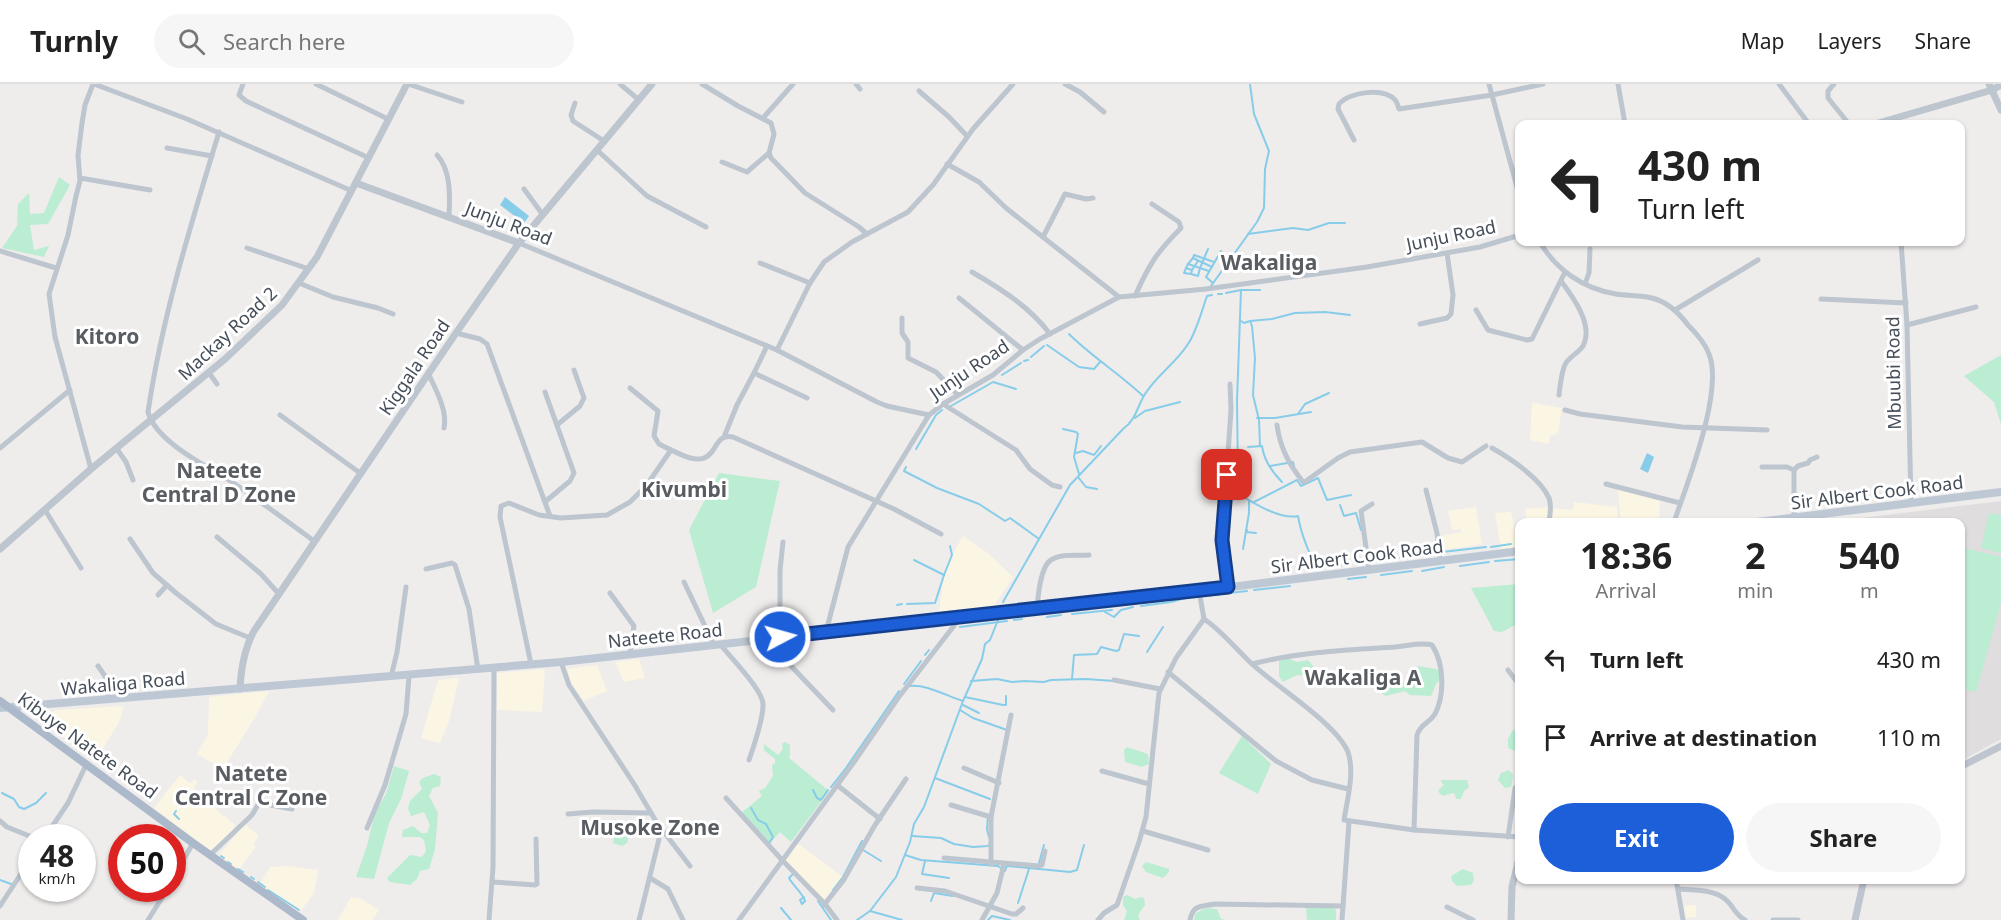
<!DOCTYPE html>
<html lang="en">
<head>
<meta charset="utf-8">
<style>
  body { margin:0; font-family:"Noto Sans",sans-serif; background:#f6f6f6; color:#222; height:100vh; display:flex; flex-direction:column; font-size:22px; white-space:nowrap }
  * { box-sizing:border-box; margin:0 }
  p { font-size:20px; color:#767676 }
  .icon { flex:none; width:33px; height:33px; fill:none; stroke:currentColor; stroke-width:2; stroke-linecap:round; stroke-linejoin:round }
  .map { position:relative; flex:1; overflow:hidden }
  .sheet { position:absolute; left:1515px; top:434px; width:450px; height:366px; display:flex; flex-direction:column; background:#fff; border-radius:12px; box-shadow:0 2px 4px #0004 }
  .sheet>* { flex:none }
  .hud { position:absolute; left:1515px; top:36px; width:450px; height:126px; border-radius:12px; box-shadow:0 2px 4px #0004; background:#fff; color:#222; overflow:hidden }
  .speed { position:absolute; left:18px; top:740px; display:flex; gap:12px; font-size:30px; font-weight:700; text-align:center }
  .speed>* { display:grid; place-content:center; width:78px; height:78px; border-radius:50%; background:#fff; box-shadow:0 2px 4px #0004; line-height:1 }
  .speed small { font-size:15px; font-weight:400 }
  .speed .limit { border:9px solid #d22; background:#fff; color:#111 }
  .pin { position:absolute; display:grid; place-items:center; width:51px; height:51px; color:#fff; margin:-26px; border-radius:12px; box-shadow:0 3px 9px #0006 }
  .me { position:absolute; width:66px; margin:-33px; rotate:84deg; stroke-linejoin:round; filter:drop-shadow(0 0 4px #0008) }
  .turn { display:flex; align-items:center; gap:21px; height:126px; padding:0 24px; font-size:27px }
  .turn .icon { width:78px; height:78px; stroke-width:2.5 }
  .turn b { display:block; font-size:42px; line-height:51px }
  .eta { display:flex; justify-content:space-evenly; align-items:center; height:102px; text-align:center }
  .eta b { font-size:36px; font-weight:700; line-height:42px }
  .action { display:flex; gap:12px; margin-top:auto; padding:12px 24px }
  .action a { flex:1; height:69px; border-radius:36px; background:#1c5fd9; color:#fff; font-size:24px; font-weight:700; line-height:69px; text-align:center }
  .action a+a { background:#f6f6f6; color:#222 }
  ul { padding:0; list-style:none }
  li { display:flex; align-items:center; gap:18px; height:78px; padding:0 24px }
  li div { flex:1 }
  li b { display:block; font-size:22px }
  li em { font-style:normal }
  header { display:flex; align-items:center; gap:36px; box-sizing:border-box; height:84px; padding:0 30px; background:#fff; border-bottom:2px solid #e0e0e0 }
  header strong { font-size:28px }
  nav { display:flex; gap:33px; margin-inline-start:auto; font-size:21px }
  .search { width:420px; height:54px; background:#f6f6f6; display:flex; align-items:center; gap:15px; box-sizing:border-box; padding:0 21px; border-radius:33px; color:#767676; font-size:22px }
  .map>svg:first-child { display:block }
</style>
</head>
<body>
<header>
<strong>Turnly</strong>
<div class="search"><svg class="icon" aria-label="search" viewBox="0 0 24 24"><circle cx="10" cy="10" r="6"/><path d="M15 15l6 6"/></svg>Search here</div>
<nav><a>Map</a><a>Layers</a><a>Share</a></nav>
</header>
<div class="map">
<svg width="2001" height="836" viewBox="0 0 2001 836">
  <rect width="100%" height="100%" fill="#efecec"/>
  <g fill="#fbf6e4">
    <polygon points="1532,319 1562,324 1558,349 1550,352 1549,360 1530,356"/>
    <polygon points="1618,406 1660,417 1659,438 1621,438"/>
    <polygon points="1574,418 1617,423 1618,438 1550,438 1553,424 1573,426"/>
    <polygon points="1476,423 1482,460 1443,466 1441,452 1461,448 1461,445 1452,446 1448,427"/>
    <polygon points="1549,423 1548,438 1529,438 1527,436 1525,425"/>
    <polygon points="1511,428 1518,463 1501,465 1495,429"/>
    <polygon points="963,452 988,469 1013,493 994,522 939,528 944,491 952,471"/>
    <polygon points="639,575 645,594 624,598 615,578"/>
    <polygon points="597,581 607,607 584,617 571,599 567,585"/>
    <polygon points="545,585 542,628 497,626 497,589"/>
    <polygon points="459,594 449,637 440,659 421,654 438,596"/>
    <polygon points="269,607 255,633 223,685 197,670 208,650 209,613"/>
    <polygon points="124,622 119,638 96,676 51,643 50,632 51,629 56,626"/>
    <polygon points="180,691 190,699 195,695 198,698 194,702 195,704 193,706 236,742 214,770 154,724"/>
    <polygon points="245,740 259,752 253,760 256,763 238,787 218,772"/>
    <polygon points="796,758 843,793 822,818 783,780"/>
    <polygon points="288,782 318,786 314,809 300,828 259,801 270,783"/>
    <polygon points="351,813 360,814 379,826 372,836 338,836"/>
    <polygon points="1696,821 1696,833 1686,834 1684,822"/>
  </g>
  <polygon fill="#e0ddde" points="2001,417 2001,655 1961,677 1960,438 1829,438"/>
  <g fill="#baedd2">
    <polygon points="59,93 70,101 48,140 30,141 34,166 49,162 44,173 2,164 17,142 18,120 29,109 30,130 44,129"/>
    <polygon points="2001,271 2001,340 1994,318 1964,292"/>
    <polygon points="719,389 780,397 756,503 713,529 689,446"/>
    <polygon points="1989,429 2001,431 2001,469 1981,464"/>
    <polygon points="1961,463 2001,473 2001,519 1976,608 1961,604"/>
    <polygon points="1519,500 1519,539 1502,548 1494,547 1471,504"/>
    <polygon points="1287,574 1297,578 1308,576 1317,587 1308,592 1297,591 1283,598 1279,592 1279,577"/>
    <polygon points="1418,582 1441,586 1444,592 1436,600 1431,612 1410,611 1405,607 1386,612 1380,608 1383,600 1400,601 1414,591 1414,585"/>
    <polygon points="1519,644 1519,660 1515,667 1508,664 1508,655 1512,647"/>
    <polygon points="1242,652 1271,680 1258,710 1219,689"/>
    <polygon points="785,658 790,661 790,672 789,674 829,707 791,758 780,748 768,761 741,729 762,712 759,707 765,704 773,692 772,682 774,679 775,681 775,675 764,666 764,660 778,671 783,665 782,660"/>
    <polygon points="1127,663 1148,670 1149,680 1142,683 1125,678 1124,666"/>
    <polygon points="394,682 409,687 401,715 389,739 374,795 356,793 367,762 375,729 386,710"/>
    <polygon points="1509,686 1513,691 1511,703 1505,704 1498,696 1501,689"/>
    <polygon points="434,690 441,693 440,702 433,704 429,712 438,729 435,765 429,785 420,787 417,795 410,801 390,798 387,794 410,771 422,773 426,767 424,756 420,753 402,753 403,746 413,742 421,749 427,749 430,741 424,728 411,732 408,724 410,717 422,705 419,698 423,694"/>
    <polygon points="1441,696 1467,696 1469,703 1464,707 1461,715 1456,715 1455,710 1452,709 1444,712 1440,710 1438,706 1444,701 1441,698"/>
    <polygon points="626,743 630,747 627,759 622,762 613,759 614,752"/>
    <polygon points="1146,778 1169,785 1169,788 1163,794 1146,788 1142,782"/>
    <polygon points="1463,785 1473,789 1474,796 1471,801 1457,802 1452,797 1451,792"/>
    <polygon points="1127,811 1135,815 1141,813 1144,814 1145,821 1138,831 1140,836 1124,836 1127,827 1123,821 1123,813"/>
    <polygon points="1306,823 1333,823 1336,826 1336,836 1307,836"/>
    <polygon points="1205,824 1217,825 1221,835 1226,836 1194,836 1195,830"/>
  </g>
  <g fill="#87cde9">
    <polygon points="505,113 529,132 524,139 500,121"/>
    <polygon points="1647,369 1654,373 1648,389 1640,385"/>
  </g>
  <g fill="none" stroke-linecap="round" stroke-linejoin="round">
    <g stroke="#87cde9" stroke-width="2">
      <polyline points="1248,150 1293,144 1308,146 1329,139 1345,139"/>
      <polyline points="1208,165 1200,184 1209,187"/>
      <polyline points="1193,174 1194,171 1214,178"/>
      <polyline points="1193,174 1212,183"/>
      <polyline points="1188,180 1186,184 1192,186 1198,177"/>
      <polyline points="1186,184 1184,189 1191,190 1192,186"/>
      <polyline points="1191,190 1198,192 1200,184 1188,180 1193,174"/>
      <polyline points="1213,199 1206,193 1221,167"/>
      <polyline points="1211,202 1257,138 1264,124 1265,85 1269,67 1254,30 1250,0"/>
      <polyline points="1242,206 1260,206"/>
      <path d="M 1226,209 L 1241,206 L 1237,317 L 1238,391 L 1236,408 C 1251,418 1280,436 1298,432 C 1300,444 1308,472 1317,479 L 1314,483"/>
      <polyline points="1218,210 1222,210"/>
      <polyline points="1241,237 1244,239 1250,237 1272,235 1295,229 1325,228 1350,231"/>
      <polyline points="1250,237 1252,242 1255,274 1253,311 1259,336 1260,362"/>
      <path d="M 1069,250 C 1092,273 1120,290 1143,312"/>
      <polyline points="1047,261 1079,283 1094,285 1100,278"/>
      <polyline points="1031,273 1044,262"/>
      <polyline points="1024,277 1028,276"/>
      <polyline points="1002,291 1021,279"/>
      <polyline points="951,322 993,298 1016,305"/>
      <polyline points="1298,330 1305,320 1329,309"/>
      <polyline points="1135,334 1145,327 1180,318"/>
      <polyline points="1257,334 1275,334 1311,328"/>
      <polyline points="1063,345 1076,348 1078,350 1074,373 1079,390"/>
      <path d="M 1248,363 L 1262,362 C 1264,377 1272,388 1282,398"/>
      <polyline points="916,365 936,331 942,326"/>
      <polyline points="1076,369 1083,367 1094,371 1101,362"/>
      <polyline points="1270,382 1293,378 1294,382"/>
      <polyline points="906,383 904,387 937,404 979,420 1005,437 1010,434 1039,455"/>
      <polyline points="1078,393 1086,403 1097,405"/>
      <polyline points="1254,418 1297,396 1301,402 1318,394 1327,416 1351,411"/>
      <polyline points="1340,421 1344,432 1356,429 1361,446"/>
      <polyline points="1247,446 1246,448 1256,449"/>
      <polyline points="1518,459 1520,459"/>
      <polyline points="1491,463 1511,460"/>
      <polyline points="1243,465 1249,429 1249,417"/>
      <polyline points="1442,468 1486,463"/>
      <polyline points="1388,475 1437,470"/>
      <polyline points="914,476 944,491 952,471 950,462"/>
      <polyline points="1495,477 1520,475"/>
      <polyline points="1356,480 1378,476"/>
      <polyline points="1331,482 1344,481"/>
      <polyline points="1460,482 1489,478"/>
      <polyline points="1422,487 1444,483"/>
      <polyline points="1381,491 1412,487"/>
      <polyline points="1348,495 1366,493"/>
      <polyline points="1254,506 1290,502"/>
      <polyline points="1203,512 1247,507"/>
      <path d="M 1003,518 L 1070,401 L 1123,345 C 1136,336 1137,323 1145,310 C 1157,291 1176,279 1188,260 C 1196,249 1202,226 1207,212 L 1212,211"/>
      <polyline points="907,520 935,519 944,491"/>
      <polyline points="897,521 902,520"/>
      <polyline points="1141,522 1171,518 1189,513"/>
      <polyline points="1105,528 1114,533 1121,526 1133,523"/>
      <polyline points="1072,530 1112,526"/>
      <polyline points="1047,533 1061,531"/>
      <polyline points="1014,536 1022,535"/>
      <polyline points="960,543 1007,537"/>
      <polyline points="1147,568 1163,543"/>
      <polyline points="925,571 929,566"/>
      <polyline points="1072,595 1074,571 1097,570 1101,563 1116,567 1119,566 1124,550 1139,552"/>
      <polyline points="971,597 997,595 1012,598 1024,597 1044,598 1051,596 1086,595 1114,597"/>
      <polyline points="904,600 921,577"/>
      <path d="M 910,602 C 926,600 947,612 963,617"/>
      <polyline points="965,613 1003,621 1006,621 1006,612"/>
      <polyline points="963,621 979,629"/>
      <polyline points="960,626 973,634 1007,646"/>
      <polyline points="935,694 990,715"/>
      <polyline points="831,703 846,684 899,607"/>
      <polyline points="813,706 817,714 821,716 828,706"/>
      <polyline points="2,709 14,715 19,723 24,725 36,719 46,709"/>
      <polyline points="751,724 758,736 766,740 773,753 768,761"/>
      <polyline points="176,727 174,730 179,735"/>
      <polyline points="988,732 987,745 989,753"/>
      <polyline points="912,752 941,754 954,760 973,763 988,762 990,759"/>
      <polyline points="863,766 881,777"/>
      <polyline points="905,771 921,776 998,782 1005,787 1007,782 1070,788 1077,786 1084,761"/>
      <polyline points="221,772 224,774"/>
      <polyline points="925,777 922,790 949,794"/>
      <polyline points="228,778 231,780"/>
      <polyline points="1039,779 1044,761"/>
      <polyline points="238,785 243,788"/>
      <path d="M 793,790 L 789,794 C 794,803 802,808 805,817"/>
      <polyline points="251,793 254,795"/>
      <polyline points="0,796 11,800"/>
      <polyline points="258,798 265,803"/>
      <polyline points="268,806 299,826"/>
      <polyline points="833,806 843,793 862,757"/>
      <polyline points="804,813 800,816 802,820 805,817"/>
      <polyline points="818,817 831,836"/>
      <polyline points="931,817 934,809 953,812"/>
      <polyline points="1018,819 1029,785"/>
      <polyline points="781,824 791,836"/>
      <polyline points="870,827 902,836"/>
      <polyline points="857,836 870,827 896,793 910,758 914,740 924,723 963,617 982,575 985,560 990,556 998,536"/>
      <polyline points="988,836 992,832 1010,836"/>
    </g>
    <g stroke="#bdc5ce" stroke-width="5">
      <polyline points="94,0 187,35 352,107"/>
      <polyline points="243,0 239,11 246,17 369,74"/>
      <polyline points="316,0 388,35"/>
      <polyline points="408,0 462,18"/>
      <polyline points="620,0 639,16"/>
      <polyline points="702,0 738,22 771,39 774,50 769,69 771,74 805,109 859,143 867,150"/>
      <polyline points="856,0 860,5"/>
      <polyline points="1065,0 1080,8 1104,28"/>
      <polyline points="1489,0 1520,114"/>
      <polyline points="1618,0 1625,40"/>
      <polyline points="1779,0 1809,40"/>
      <polyline points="1834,0 1828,7 1828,14 1849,40"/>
      <polyline points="919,7 949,33 967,52"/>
      <polyline points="575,19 571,31 573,37 604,57"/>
      <polyline points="763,34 793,0"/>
      <path d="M 219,48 C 191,140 162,233 148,328 C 156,358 207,382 232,398 C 260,417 287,437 314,457"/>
      <path d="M 1354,56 L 1338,25 L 1339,20 C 1349,8 1384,3 1395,16 C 1397,18 1398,22 1399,25 L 1492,11 L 1543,0"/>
      <polyline points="167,64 212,72"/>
      <polyline points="597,66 647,112 706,143"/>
      <path d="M 437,71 C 451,86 450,112 449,132"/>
      <polyline points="722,78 747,88 769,69"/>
      <polyline points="947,80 979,98 1006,124 1119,213"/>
      <polyline points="80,94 150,106"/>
      <polyline points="524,105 543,131"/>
      <polyline points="1043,153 1065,110 1086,115 1093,114"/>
      <path d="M 1540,158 C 1556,186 1584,205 1616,210 C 1628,212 1641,211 1652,214 C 1668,218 1679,229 1688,241 C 1696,249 1705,259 1709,270 C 1724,307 1687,400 1674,438"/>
      <polyline points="1901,158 1907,241 1911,419"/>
      <polyline points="519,159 777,266 877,318 887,322 929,331 943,320 993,291 1023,266 1040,255 1119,213 1206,205 1367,183 1480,163 1520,151"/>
      <polyline points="247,164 309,185"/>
      <polyline points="0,167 56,184"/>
      <polyline points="760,179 810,199"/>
      <path d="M 972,188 C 1001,205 1030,223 1050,250"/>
      <polyline points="299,199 333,213 378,224 393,230"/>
      <polyline points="1585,200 1589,189 1590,165"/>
      <path d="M 1135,212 C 1149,181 1156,169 1181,144 L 1179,138 L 1152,120"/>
      <polyline points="959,214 1023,266"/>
      <polyline points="1821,215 1906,219"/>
      <polyline points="1476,226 1488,246 1527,256 1532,255 1565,188"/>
      <polyline points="1675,226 1758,176"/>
      <polyline points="902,234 902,249 908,258 908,274 936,288 958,311"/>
      <polyline points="1420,240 1447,234 1451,230 1453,211 1447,169"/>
      <polyline points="1907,241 1976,223"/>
      <polyline points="456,249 480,255 487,260 550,432"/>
      <polyline points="767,262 754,289 807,314"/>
      <polyline points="777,266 810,199 824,178 852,158 908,128 933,101 973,45 1013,0"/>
      <polyline points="209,289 217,300"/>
      <path d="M 428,289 C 435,304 448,327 444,344"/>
      <polyline points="630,304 658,327 654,352 659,360 671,366"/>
      <polyline points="545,308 574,389 570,397 546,417"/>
      <path d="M 1559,311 C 1560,302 1561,292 1564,283 C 1567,273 1578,270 1583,262 C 1594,241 1573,213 1561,197"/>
      <polyline points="943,320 1016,366 1030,385 1052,401 1060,403"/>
      <polyline points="1565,326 1580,330 1682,343 1767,346"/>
      <polyline points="280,331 360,389"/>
      <polyline points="557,341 580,322 584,314 574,286"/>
      <path d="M 1277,341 C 1280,364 1289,380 1303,398 L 1306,397 L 1338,374 L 1350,368 L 1422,358 L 1448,374 L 1462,378 L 1486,362"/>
      <polyline points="724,353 737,321 754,289"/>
      <polyline points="0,364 70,306"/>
      <path d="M 1492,364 C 1510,374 1541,395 1549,414 C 1552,422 1550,430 1549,438"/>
      <polyline points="117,365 126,378 133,396"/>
      <polyline points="1762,383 1787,383 1794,386 1794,433"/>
      <polyline points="91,385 55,253 49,210 68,151 76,112 80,97 78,71 82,39 85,21 93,0"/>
      <polyline points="1794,386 1798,382 1808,379 1810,376 1817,373"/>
      <polyline points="1606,400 1680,419"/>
      <polyline points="1426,406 1437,449 1440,477"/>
      <polyline points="45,426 81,484"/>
      <polyline points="217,453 261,490 279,510"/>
      <polyline points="130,455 153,489 176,509 216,540 250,554"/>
      <polyline points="426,485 452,479 455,481 469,525 478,586"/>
      <polyline points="1369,486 1361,427 1372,420"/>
      <polyline points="684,498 714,561"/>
      <polyline points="1228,503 1222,456 1231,326 1230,300"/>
      <path d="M 1199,507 L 1204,535 C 1222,547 1235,564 1251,579 C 1275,602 1336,639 1348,668 C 1355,689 1347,716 1344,736 L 1414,746 L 1520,753"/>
      <polyline points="610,509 634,542 630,570"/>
      <polyline points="158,511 167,501"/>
      <path d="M 1038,525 C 1037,513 1041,482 1051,476 C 1061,469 1078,472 1089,471"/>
      <polyline points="826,548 848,463 929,331"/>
      <polyline points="780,553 780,486 783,458"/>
      <polyline points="772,555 791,582 833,626"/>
      <path d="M 720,560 C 730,573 764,607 763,621 C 763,637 754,661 749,676"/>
      <polyline points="561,578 569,601 634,700 657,739 690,782"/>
      <path d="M 531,580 L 500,433 L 501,422 L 509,419 L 539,431 L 561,434 L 607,431 L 630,418 L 646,402 L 671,366 C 680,370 694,378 704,374 C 717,370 715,349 733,353 L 894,425 L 941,450"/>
      <path d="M 1252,580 C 1299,568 1347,566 1395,563 C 1408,562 1420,558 1432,561 C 1444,579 1445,611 1435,630 C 1429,640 1421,639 1417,651 L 1414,746"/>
      <polyline points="98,582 107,595 108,614"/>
      <polyline points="1508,586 1520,602"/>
      <polyline points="1168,588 1276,677 1312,696 1348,705"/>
      <polyline points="391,593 397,568 406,503"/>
      <polyline points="1114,596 1160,605"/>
      <polyline points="964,684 999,699"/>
      <polyline points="1102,687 1149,700"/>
      <polyline points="837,701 880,735"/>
      <polyline points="726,714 782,776 825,820 837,836"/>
      <polyline points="951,721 991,733"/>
      <polyline points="568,730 593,728 651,729"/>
      <polyline points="0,737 7,743 32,753"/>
      <polyline points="367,744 385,701 406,630 409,592"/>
      <polyline points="1143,747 1208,766"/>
      <polyline points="45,753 68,719 87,679"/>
      <polyline points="1508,753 1515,704"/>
      <polyline points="210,771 252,731 259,719 292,725"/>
      <polyline points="944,774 1039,782 1042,781 1045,767"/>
      <polyline points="991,780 991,733 1011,631"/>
      <polyline points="650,794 668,805 683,836"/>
      <polyline points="1676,795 1683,836"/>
      <polyline points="172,796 193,759"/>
      <polyline points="493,798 535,801 537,800 536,755"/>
      <polyline points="917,804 945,807 1012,830 1016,830 1023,824"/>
      <path d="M 1678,805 C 1692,806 1713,805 1725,815 C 1733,821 1735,831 1745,836"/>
      <polyline points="824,821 843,797 875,741 906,695"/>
      <polyline points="0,822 32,773"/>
      <polyline points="1447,823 1473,836"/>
      <polyline points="148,836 168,804"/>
      <polyline points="489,836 493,783 494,584"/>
      <polyline points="639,836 659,755 657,741"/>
      <polyline points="739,836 854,678 898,614 960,534"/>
      <polyline points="982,836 997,809 1004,780"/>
      <polyline points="1098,836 1104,829 1117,821 1139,758 1146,733 1159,609 1176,574 1204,535"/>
      <path d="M 1190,836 C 1193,820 1201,823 1215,820 L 1343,822"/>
      <polyline points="1342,836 1349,738"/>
      <polyline points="1773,836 1798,836"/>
    </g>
    <g stroke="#bdc5ce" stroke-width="7">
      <polyline points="1989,0 2001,26"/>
      <polyline points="1875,40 1992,6 2001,1"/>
      <polyline points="356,99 519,159"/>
      <polyline points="0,465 91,385 225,275 282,221 317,173 407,0"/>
      <path d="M 240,605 C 241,584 244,565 254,547 L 456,249 L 519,159 L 652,0"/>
      <polyline points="1960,683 2001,662"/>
      <polyline points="1511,836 1512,803 1520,770"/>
      <polyline points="1855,836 1864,795"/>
    </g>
    <g stroke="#bec8d5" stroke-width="8">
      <polyline points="1757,438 2001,408"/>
      <polyline points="0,624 561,578 1199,507 1520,467"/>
    </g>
    <polyline stroke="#acb9cb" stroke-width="8" points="0,617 193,759 303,836"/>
  </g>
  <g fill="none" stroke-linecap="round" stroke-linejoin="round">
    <defs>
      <polyline id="route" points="780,553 1228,503 1222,456 1227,391"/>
    </defs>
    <use href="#route" stroke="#123e8d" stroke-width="15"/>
    <use href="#route" stroke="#1c5fd9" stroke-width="10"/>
  </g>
  <g text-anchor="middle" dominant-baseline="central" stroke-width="6" stroke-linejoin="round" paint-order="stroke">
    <g font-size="18" fill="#454e59" stroke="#fff">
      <text transform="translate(509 139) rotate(21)">Junju Road</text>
      <text transform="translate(1451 151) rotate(-12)">Junju Road</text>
      <text transform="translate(227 249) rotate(-43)">Mackay Road 2</text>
      <text transform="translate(414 283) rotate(-56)">Kiggala Road</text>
      <text transform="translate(969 285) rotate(-34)">Junju Road</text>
      <text transform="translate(1893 289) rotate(-91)">Mbuubi Road</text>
      <text transform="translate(1877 408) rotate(-7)">Sir Albert Cook Road</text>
      <text transform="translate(1357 472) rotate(-7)">Sir Albert Cook Road</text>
      <text transform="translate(665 551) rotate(-6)">Nateete Road</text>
      <text transform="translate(123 599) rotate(-5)">Wakaliga Road</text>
      <text transform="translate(88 661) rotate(36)">Kibuye Natete Road</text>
    </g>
    <g font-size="21" font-weight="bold" fill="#595c61" stroke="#fff">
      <text x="1269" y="178">Wakaliga</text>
      <text x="107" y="252">Kitoro</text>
      <text x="219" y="386">Nateete<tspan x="219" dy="24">Central D Zone</tspan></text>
      <text x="684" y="405">Kivumbi</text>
      <text x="1363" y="593">Wakaliga A</text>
      <text x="251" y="689">Natete<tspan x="251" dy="24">Central C Zone</tspan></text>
      <text x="650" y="743">Musoke Zone</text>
    </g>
  </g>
</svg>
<div class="speed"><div>48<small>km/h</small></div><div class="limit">50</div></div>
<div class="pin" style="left:1227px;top:391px;background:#d93025"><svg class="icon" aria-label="arrive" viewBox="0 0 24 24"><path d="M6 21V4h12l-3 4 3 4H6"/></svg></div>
<svg class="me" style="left:780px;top:553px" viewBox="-20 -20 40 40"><circle r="17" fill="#1c5fd9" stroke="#fff" stroke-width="3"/><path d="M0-11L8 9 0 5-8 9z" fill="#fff"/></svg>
<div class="hud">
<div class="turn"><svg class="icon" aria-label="left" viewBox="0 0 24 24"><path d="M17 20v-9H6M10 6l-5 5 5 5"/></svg><div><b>430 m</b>Turn left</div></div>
</div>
<section class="sheet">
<div class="eta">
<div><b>18:36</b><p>Arrival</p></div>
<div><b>2</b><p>min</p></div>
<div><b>540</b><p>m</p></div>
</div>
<ul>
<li><svg class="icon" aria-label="left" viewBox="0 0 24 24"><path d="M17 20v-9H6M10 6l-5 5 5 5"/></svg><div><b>Turn left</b></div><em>430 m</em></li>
<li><svg class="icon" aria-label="arrive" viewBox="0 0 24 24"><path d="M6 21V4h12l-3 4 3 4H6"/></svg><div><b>Arrive at destination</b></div><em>110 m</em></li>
</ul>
<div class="action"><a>Exit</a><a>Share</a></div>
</section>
</div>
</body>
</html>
